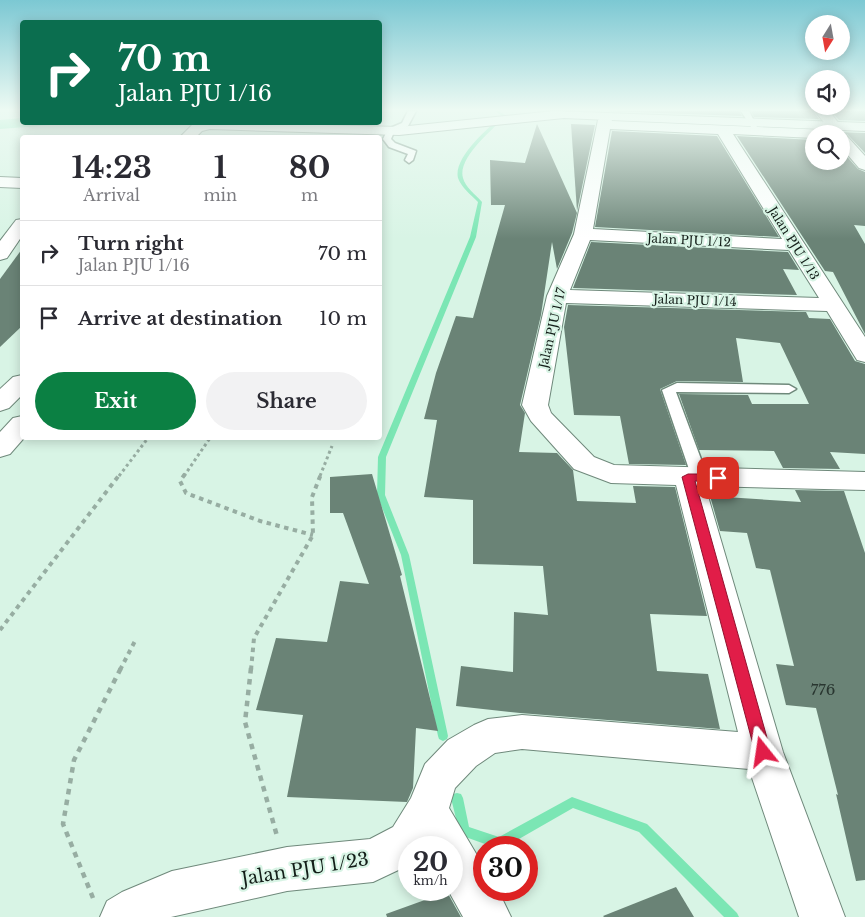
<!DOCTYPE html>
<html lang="en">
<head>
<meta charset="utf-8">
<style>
  body { margin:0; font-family:"Libre Baskerville",serif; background:#f2f2f3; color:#2b2b33; height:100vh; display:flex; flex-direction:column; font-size:19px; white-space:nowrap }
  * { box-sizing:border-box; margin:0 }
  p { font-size:16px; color:#7c7c81 }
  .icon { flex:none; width:28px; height:28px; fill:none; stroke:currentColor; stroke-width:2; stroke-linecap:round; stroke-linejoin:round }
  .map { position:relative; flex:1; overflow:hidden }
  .details { position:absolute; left:20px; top:135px; width:362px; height:305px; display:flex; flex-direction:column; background:#fff; border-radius:5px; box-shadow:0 2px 12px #0003 }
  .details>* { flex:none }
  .hud { position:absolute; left:20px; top:20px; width:362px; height:105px; border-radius:5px; box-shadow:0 2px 12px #0003; background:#0b6e4f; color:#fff; overflow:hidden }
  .needle { width:32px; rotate:191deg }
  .buttons { position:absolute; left:805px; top:15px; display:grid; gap:10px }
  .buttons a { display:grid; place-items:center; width:45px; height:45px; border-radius:50%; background:#fff; box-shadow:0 2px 12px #0003; font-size:25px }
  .speed { position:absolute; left:398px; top:836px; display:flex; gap:10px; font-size:25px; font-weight:700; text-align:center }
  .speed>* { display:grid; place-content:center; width:65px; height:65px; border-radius:50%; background:#fff; box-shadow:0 2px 12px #0003; line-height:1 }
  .speed small { font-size:12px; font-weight:400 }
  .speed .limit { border:8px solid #d22; background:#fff; color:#111 }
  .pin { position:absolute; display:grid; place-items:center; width:42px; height:42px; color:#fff; margin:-21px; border-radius:10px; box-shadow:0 2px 8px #0006 }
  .me { position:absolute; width:55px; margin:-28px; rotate:345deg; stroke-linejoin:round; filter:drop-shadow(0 0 4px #0008) }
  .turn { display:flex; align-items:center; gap:18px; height:105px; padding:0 15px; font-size:22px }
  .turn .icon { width:65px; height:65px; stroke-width:2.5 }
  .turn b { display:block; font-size:35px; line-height:42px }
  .eta { display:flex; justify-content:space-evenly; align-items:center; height:85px; text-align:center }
  .eta b { font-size:30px; font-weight:700; line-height:35px }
  .cta { display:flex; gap:10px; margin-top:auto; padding:10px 15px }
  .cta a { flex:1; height:58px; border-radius:30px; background:#0b8043; color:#fff; font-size:20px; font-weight:700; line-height:58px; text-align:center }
  .cta a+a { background:#f2f2f3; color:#2b2b33 }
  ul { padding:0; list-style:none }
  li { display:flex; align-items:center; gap:15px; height:65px; padding:0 15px; border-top:1px solid #e1e1e2 }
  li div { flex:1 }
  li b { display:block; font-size:19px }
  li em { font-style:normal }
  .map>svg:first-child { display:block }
</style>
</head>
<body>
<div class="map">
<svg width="865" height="917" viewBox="0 0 865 917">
  <rect width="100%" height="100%" fill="#d8f4e5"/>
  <polygon fill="#7be6b4" points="22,118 22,122 77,123 0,129 0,120"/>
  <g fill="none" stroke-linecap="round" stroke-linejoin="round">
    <g fill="#7be6b4" fill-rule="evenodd">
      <path d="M 495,111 L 499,111 L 506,116 C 493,129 457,158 463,178 C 465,187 476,195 482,202 L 476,237 L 386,457 L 385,495 L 409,555 L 448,736 L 447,739 L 443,741 L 439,739 L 438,736 L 401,555 L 377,495 L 378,457 L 470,237 L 478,202 C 471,195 461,187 458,178 C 453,158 488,128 502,116 Z"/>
      <polygon points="457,793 461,794 463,798 469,827 499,837 572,797 647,824 737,913 739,917 724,917 639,832 573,808 503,848 496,848 460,835 451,798 453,794"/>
    </g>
  </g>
  <g fill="#6a8376">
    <polygon points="606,111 739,111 742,116"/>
    <polygon points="751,111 813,111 819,119 754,117"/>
    <polygon points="831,111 865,111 865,121 839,120"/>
    <polygon points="537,124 577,213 572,233 557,269 552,242 541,315 520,405 525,413 519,452 557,453 573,470 577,501 636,503 633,486 675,487 707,616 650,614 657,671 708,674 720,729 520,713 456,706 461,666 513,672 514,612 548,615 543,566 473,564 473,500 424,497 437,420 424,419 436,373 456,316 473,318 505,205 491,205 490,160 525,163"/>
    <polygon points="571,124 595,125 577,211"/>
    <polygon points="612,131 717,136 779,237 595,227"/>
    <polygon points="836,132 865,133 865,153 847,134"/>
    <polygon points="737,136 814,140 814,161 841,161 841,150 858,169 865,172 865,226 854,225 865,244 865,334 833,272 825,271"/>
    <polygon points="591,242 788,252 799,270 783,269 797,295 573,288"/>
    <polygon points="22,249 22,326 0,347 0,279"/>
    <polygon points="568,305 806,312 809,318 830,319 855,361 865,364 865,454 830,452 840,469 783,468 774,451 699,450 679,394 748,395 752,404 809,404 780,343 736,338 743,382 677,381 660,389 686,465 629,464 620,416 574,415 564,327"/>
    <polygon points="372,474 402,575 400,576 438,731 416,728 413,788 407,802 287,797 303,715 256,710 276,638 327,642 340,581 369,584 343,513 330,513 330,477"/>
    <polygon points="795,490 844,491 865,553 865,880 856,881 836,794 838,795 816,708 786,705 776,664 794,666 770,570 756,568 747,533 720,531 710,496 801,502"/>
    <polygon points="676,887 694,917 604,917 603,916"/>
    <polygon points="447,892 461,917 387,917 386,914"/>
  </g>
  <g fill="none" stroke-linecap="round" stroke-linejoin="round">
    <defs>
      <g id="lane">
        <polygon points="408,111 416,111 408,126 394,132 391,139 395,143 416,151 413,160 409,163 405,160 408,154 389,147 383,139 388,129 402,123"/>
        <polygon points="741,111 749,111 757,127 751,127"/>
        <polygon points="677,383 789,385 796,389 789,393 676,392 708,478 705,482 695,482 692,478 662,390"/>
      </g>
      <g id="street">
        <polygon points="815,111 829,111 841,126 839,129 829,129"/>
        <path d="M 605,116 L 610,117 L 612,121 L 829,130 L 836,134 L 814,134 L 814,138 L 733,134 L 865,337 L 865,362 L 857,360 L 827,311 L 566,303 L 548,405 L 551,413 L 594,457 L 614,465 L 865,472 L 865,490 L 705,486 L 783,752 L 845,917 L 799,917 L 749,769 L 522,749 L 495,753 L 476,766 L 455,788 L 449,808 L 484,867 L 484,890 L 498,890 L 511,917 L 463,917 L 448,890 L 451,890 L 451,848 L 409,848 L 409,865 L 373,882 L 287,891 L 171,917 L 100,917 L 107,901 L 122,892 L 172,871 L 287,847 L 370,839 L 393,827 L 411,798 L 425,764 L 448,740 L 474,725 L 488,719 L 522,715 L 738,732 L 676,485 L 611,483 L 574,469 L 531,421 L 522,405 L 547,296 L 574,234 L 598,120 ZM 610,129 L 718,134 L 782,239 L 593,229 ZM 590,240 L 789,250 L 819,298 L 570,290 Z"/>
        <polygon points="840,134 841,134 846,135 865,156 865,170 859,168 841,147"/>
        <polygon points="0,177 22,178 22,188 0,187"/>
        <polygon points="22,219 22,236 7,258 0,260 0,241 16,220"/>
      </g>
      <g id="secondary">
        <polygon points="554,111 865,123 865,131 564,118 399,135 210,129 202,131 195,138 179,138 192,125 202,122 399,127"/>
        <polygon points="22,375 22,395 9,408 0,411 0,389 13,377"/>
        <polygon points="22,416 24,438 10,454 0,457 0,432 13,418"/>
      </g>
    </defs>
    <use href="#lane" stroke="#6f897b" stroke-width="3"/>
    <use href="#street" stroke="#6f897b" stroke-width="2"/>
    <use href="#secondary" stroke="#6f897b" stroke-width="2"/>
    <g stroke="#97ada2" stroke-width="3" stroke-dasharray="3 3" stroke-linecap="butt">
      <polyline points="119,476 148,438"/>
      <polyline points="184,476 210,438"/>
      <polyline points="320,476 332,446"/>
    </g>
    <g stroke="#97ada2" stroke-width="4" stroke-dasharray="4.5 4.5" stroke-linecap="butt">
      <polyline points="185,474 180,481 186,493 260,521 313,535"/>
      <polyline points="0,630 120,474"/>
      <polyline points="120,670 135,641"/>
      <polyline points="251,670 254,638 313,535 312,497 321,474"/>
    </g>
    <g stroke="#97ada2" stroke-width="4.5" stroke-dasharray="5.5 5.5" stroke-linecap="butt">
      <polyline points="251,668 245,722 277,836"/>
      <polyline points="93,898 63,824 74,760 121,668"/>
    </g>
    <use href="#lane" fill="#fff" fill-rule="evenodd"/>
    <use href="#street" fill="#fff" fill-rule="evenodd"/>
    <use href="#secondary" fill="#fff" fill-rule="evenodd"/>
  </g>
  <linearGradient id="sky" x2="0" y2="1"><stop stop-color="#7cc8d3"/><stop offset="0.46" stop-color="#edfaf3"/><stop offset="1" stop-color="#edfaf3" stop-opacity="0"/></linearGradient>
  <rect width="865" height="239" fill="url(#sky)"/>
  <polygon fill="#e11d48" stroke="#92132f" points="688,474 718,474 724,478 718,482 695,481 771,752 769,757 763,759 757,757 755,752 682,477"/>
  <g text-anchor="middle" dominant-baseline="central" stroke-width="4.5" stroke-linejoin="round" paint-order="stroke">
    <g font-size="12" fill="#131d18" stroke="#d8f4e5">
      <text transform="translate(689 240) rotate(3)">Jalan PJU 1/12</text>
      <text transform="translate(794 243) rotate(58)">Jalan PJU 1/13</text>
      <text transform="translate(695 300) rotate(2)">Jalan PJU 1/14</text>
      <text transform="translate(552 328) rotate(-77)">Jalan PJU 1/17</text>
    </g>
    <g font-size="15" fill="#293630">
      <text x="823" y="689">776</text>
    </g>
    <g font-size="18" fill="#131d18" stroke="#d8f4e5">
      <text transform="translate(305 869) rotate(-9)">Jalan PJU 1/23</text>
    </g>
  </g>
</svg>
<div class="buttons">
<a><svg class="needle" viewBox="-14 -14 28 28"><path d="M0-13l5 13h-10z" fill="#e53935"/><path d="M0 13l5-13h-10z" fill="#7c7c81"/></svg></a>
<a><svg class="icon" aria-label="sound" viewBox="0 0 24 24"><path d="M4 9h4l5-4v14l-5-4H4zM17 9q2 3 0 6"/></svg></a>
<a><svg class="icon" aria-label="search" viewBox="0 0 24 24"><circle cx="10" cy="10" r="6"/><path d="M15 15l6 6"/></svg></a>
</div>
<div class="speed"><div>20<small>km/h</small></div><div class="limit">30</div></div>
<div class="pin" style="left:718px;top:478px;background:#d93025"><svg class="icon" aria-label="arrive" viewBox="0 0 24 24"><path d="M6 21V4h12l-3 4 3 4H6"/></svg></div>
<svg class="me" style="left:763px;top:752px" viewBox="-20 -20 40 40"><path d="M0-17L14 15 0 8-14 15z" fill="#e11d48" stroke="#fff" stroke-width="4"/></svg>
<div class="hud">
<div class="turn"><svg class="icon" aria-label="right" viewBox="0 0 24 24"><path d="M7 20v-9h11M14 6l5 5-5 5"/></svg><div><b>70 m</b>Jalan PJU 1/16</div></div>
</div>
<section class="details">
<div class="eta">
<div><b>14:23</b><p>Arrival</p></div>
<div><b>1</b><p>min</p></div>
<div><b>80</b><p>m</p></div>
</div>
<ul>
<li><svg class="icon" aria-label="right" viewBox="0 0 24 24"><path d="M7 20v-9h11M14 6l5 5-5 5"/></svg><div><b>Turn right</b><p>Jalan PJU 1/16</p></div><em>70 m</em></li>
<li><svg class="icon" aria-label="arrive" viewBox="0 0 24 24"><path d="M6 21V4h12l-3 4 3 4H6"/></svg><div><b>Arrive at destination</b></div><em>10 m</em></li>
</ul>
<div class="cta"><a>Exit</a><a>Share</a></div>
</section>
</div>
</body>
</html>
